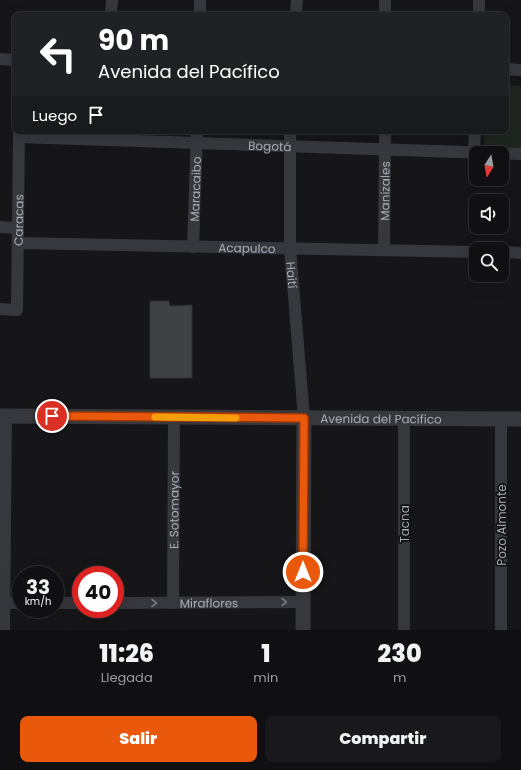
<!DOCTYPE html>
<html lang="es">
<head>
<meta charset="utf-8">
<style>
  body { margin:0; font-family:Poppins,sans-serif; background:#19191b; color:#f1f3f6; height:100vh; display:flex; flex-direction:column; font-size:15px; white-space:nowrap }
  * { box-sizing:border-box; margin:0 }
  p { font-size:13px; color:#9c9d9f }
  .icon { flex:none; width:22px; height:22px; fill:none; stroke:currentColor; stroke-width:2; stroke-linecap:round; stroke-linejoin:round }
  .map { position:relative; height:630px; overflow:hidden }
  .sheet { display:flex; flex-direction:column; background:#101012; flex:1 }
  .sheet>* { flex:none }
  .guide { position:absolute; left:12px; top:12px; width:497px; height:122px; border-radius:8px; box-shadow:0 4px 16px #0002,0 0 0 1px #303032; background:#202124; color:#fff; overflow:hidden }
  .needle { width:26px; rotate:191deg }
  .buttons { position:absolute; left:469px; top:146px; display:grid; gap:8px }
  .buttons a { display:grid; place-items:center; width:40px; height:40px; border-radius:8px; background:#101012; box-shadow:0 4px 16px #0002,0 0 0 1px #303032; font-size:20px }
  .speed { position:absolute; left:12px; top:566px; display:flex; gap:8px; font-size:20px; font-weight:700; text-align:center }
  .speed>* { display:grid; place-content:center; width:52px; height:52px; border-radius:50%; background:#101012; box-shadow:0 4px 16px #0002,0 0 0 1px #303032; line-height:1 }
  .speed small { font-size:10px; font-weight:400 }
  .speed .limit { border:6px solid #d22; background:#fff; color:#111 }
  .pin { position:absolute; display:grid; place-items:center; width:34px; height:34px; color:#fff; margin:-17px; border:2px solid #fff; border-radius:50%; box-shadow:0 1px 4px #0007 }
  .me { position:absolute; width:44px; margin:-22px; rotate:0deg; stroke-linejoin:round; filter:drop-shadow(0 0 3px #0008) }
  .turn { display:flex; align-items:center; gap:14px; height:84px; padding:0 20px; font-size:18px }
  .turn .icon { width:52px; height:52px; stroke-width:2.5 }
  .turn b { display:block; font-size:28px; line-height:34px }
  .then { display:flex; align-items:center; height:38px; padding:0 20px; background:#0003; gap:8px; font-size:15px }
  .eta { display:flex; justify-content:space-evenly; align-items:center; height:68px; text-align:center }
  .eta b { font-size:24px; font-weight:800; line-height:28px }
  .button { display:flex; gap:8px; margin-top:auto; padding:8px 20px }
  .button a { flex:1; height:46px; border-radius:8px; background:#ea580c; color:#fff; font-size:16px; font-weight:800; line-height:46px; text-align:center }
  .button a+a { background:#19191b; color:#f1f3f6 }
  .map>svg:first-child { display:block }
</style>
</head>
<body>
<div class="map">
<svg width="521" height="630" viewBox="0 0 521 630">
  <rect width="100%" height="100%" fill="#161618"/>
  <g fill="#1e261f">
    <polygon points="506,85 521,86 521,150 484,148 484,131 506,131"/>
    <polygon points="28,131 100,131 100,136 28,134"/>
  </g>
  <polygon fill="#404145" stroke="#303034" points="150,301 169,301 170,306 192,305 192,378 150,378"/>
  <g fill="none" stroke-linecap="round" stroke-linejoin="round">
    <g stroke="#37383d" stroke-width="12">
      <polyline points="111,15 112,0"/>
      <polyline points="200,15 200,0"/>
      <polyline points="296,15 297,0"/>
      <polyline points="385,15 385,0"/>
      <polyline points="479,15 479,0"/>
      <polyline points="0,59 15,60"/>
      <polyline points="506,69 521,70"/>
      <path id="s1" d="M 290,131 L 290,248 L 304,418"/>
      <path id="s2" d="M 19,137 L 521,154"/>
      <polyline points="474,152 475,131"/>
      <polyline points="0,227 18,228"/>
      <path id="s3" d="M 18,243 L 476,252"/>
      <path id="s4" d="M 193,247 L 197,131"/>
      <path id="s5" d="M 384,250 L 385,131"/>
      <polyline points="502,252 521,253"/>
      <path id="s6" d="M 0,309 L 17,310 L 19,131"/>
      <polyline points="404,419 404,630"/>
      <polyline points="501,419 501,630"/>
      <polyline points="0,603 21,603"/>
      <polyline points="55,603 81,603"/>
      <path id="s7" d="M 115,603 L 303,602"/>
      <path id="s8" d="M 173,603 L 174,417"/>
      <polyline points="4,630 6,416"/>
    </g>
    <g stroke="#37383d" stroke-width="15">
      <path id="s9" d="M 0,416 L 521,419"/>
      <polyline points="303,630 304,418"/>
    </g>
  </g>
  <defs><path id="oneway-chevron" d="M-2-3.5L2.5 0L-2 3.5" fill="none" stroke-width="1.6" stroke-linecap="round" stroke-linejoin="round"/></defs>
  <g stroke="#757881">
    <use href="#oneway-chevron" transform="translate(284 602)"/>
    <use href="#oneway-chevron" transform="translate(154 603)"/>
  </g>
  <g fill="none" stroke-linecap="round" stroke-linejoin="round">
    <defs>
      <polyline id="route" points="52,416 304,418 303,572"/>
    </defs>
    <use href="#route" stroke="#983908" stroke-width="10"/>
    <use href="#route" stroke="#ea580c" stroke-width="7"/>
    <polyline stroke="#f59e0b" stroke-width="7" points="155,417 236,418"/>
  </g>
  <g text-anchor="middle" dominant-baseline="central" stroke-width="3.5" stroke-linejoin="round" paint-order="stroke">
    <g font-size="12" fill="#a8adb8" stroke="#111113">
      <text stroke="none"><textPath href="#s2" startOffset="251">Bogotá</textPath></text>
      <text stroke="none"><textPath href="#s4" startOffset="58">Maracaibo</textPath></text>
      <text stroke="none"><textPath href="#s5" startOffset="59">Manizales</textPath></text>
      <text stroke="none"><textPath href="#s6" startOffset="107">Caracas</textPath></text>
      <text stroke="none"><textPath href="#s3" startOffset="229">Acapulco</textPath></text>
      <text stroke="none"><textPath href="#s1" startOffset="144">Haití</textPath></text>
      <text stroke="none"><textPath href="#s9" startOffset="381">Avenida del Pacífico</textPath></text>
      <text stroke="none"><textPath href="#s8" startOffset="93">E. Sotomayor</textPath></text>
      <text transform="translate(404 524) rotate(-90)">Tacna</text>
      <text transform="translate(501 525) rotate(-90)">Pozo Almonte</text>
      <text stroke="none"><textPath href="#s7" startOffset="94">Miraflores</textPath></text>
    </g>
  </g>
</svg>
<div class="buttons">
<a><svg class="needle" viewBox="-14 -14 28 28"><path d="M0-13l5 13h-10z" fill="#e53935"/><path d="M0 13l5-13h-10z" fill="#9c9d9f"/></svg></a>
<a><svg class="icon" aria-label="sound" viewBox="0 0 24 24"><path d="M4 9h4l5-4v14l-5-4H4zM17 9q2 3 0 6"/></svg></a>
<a><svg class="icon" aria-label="search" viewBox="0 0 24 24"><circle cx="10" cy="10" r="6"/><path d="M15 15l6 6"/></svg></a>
</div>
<div class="speed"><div>33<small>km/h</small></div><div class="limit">40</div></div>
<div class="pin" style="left:52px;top:416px;background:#d93025"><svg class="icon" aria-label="arrive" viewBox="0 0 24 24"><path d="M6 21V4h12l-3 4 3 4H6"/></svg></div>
<svg class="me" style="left:303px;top:572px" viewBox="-20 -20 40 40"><circle r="17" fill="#ea580c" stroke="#fff" stroke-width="3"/><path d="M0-11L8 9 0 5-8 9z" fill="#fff"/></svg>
<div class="guide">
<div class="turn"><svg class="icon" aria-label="left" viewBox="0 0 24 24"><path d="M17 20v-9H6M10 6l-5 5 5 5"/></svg><div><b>90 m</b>Avenida del Pacífico</div></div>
<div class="then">Luego<svg class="icon" aria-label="arrive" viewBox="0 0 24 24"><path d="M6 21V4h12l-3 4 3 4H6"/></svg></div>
</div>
</div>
<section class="sheet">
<div class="eta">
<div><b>11:26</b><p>Llegada</p></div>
<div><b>1</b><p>min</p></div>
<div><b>230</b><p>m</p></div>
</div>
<div class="button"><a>Salir</a><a>Compartir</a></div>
</section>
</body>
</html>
